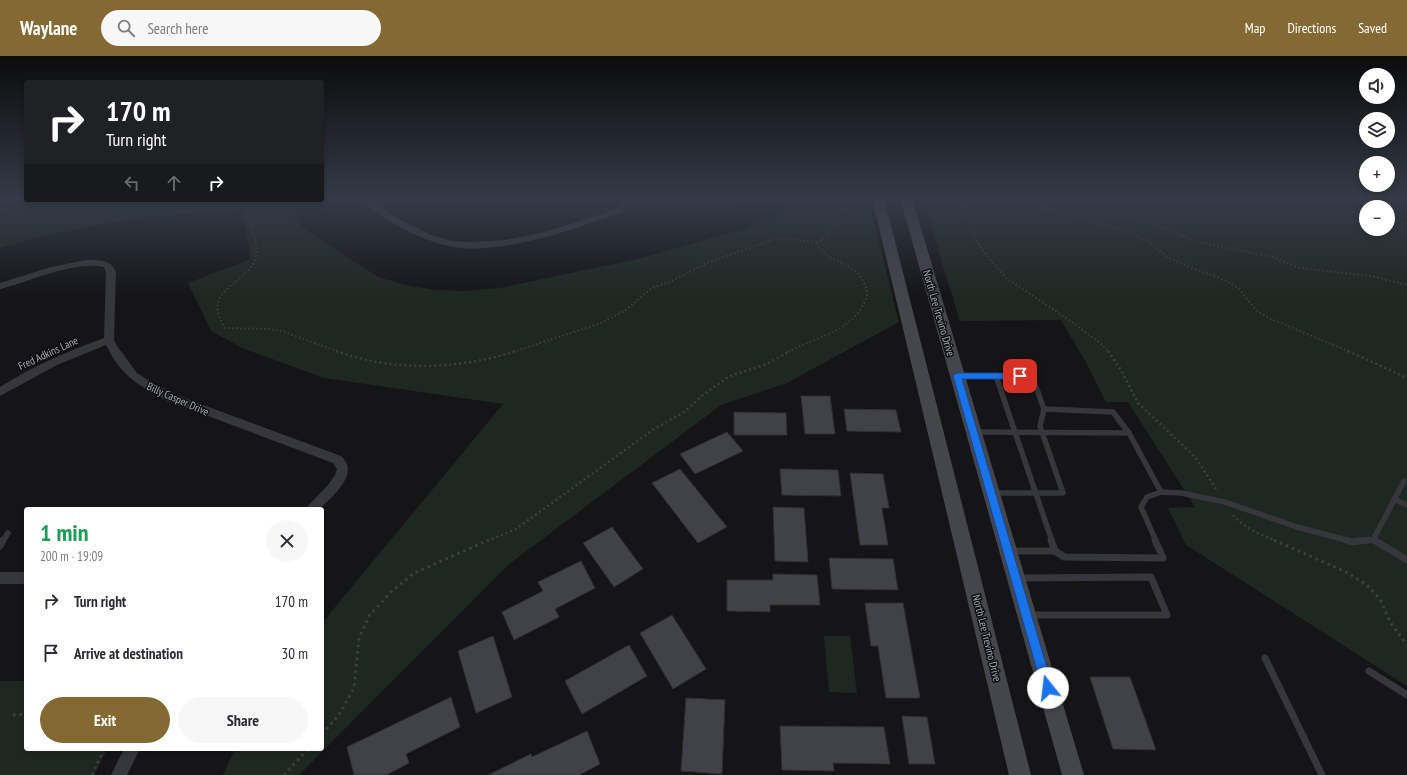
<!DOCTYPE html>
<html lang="en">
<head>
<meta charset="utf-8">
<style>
  body { margin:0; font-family:"PT Sans Narrow",sans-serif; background:#f7f7f7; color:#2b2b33; height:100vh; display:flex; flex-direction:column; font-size:15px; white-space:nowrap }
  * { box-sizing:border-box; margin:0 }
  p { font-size:13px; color:#7c7c81 }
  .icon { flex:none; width:22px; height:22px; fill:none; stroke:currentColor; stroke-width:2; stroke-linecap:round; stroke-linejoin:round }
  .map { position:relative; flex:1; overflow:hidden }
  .details { position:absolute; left:24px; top:451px; width:300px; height:244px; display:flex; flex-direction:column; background:#fff; border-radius:4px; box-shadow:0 2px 6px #0003 }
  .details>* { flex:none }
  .guide { position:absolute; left:24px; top:24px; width:300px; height:122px; border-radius:4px; box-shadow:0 2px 6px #0003; background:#202124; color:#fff; overflow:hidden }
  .controls { position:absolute; left:1359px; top:12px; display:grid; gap:8px }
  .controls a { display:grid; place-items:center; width:36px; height:36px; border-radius:50%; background:#fff; box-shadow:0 2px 6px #0003; font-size:20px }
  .pin { position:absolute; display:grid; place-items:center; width:34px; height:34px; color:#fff; margin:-17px; border-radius:8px; box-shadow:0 2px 6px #0006 }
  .me { position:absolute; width:44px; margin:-22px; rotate:344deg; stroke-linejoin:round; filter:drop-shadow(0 0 3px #0008) }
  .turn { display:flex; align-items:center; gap:14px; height:84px; padding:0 16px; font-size:18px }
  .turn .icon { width:52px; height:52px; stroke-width:2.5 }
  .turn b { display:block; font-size:28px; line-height:34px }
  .lanes { display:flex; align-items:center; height:38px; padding:0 16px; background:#0003; justify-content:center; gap:20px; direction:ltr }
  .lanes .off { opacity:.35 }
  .round { display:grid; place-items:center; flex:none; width:42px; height:42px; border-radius:21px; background:#f7f7f7 }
  .summary { display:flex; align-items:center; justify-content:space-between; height:68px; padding:0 16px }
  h1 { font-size:24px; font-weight:700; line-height:30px; color:#1e9e55 }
  .button { display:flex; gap:8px; margin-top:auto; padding:8px 16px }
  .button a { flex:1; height:46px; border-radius:24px; background:#856933; color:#fff; font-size:16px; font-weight:700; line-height:46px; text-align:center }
  .button a+a { background:#f7f7f7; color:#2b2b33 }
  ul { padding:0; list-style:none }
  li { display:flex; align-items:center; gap:12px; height:52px; padding:0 16px }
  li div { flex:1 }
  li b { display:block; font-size:15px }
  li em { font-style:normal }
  header { display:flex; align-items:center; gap:24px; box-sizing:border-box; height:56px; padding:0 20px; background:#856933; color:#fff }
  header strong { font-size:19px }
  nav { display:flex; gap:22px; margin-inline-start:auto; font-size:14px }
  .search { width:280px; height:36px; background:#f7f7f7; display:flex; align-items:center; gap:10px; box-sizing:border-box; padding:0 14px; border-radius:22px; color:#7c7c81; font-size:15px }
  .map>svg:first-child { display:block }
</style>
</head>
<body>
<header>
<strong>Waylane</strong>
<div class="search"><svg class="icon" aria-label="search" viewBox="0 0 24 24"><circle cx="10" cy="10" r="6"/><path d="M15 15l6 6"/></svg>Search here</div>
<nav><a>Map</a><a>Directions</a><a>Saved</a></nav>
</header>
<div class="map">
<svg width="1407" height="719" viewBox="0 0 1407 719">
  <rect width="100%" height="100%" fill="#151517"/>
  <g fill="#1f2721">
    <polygon points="0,142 26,142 26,144 267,144 276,155 284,152 307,175 378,221 410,230 437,234 464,235 500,232 638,203 744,173 809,142 807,142 868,142 899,266 785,328 721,349 508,509 299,719 223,719 235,693 322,693 322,567 503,348 324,322 242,292 211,275 188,227 251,203 242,152 121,165 44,180 0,192"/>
    <polygon points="922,142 1317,142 1366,155 1366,173 1388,173 1388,161 1407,166 1407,630 1186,489 1168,452 1195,451 1128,346 1106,346 1087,308 1061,264 960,265"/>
    <polygon points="824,580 850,580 857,637 829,636"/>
    <polygon points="0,625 26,625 26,693 107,693 94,719 0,719"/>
  </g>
  <g fill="#414247" stroke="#302f33">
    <polygon points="801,340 830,340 835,378 805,378"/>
    <polygon points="844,353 896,354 901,376 847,375"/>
    <polygon points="734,356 786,357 787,379 734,379"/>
    <polygon points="727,376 743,395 695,418 680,398"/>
    <polygon points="680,413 727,471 698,487 652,427"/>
    <polygon points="780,413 838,414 841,440 782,439"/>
    <polygon points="850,417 883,418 889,452 882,452 888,489 860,489"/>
    <polygon points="773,451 804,452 808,506 775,505"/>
    <polygon points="612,471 643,513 614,531 583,487"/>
    <polygon points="829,502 893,503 898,534 832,533"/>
    <polygon points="581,505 595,532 555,553 559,561 514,584 502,556 543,535 538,526"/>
    <polygon points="773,518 817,519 820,549 770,549 770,556 727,555 727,524 773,524"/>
    <polygon points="865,547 903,547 920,642 886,642 878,590 871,590"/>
    <polygon points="672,559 706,613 673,633 640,577"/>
    <polygon points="493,580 512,641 476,657 458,595"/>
    <polygon points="629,589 647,620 582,658 565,625"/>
    <polygon points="1090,621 1130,621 1156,694 1113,693"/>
    <polygon points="451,641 460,671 406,698 409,707 386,719 354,719 347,691"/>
    <polygon points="686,642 725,644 722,718 681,715"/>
    <polygon points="902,660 927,661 935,708 909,708"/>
    <polygon points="780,670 884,671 890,708 833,707 834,715 782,714"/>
    <polygon points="587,675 600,708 579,719 488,719 531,698 532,701"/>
  </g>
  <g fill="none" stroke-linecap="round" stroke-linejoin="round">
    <g stroke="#3c3e43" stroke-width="2" stroke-dasharray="1.5 2.5" stroke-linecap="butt">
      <polyline points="840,142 849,142"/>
      <polyline points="942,142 954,142"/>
      <polyline points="954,142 964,153 972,176 981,192 1006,222 1069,264 1100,287 1109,296"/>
      <polyline points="1010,142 1132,177 1149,186 1166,200 1179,207 1227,225 1238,232 1256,254 1269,262 1350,296"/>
      <path d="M 238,144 C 248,151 248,160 251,171 C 254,181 258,191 256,201 C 248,229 199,233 225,272 L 269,273 L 282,275 L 339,296"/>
      <polyline points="964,153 967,151 970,142"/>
      <polyline points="0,154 18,147 18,142"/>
      <polyline points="1074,159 1120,160 1152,168 1198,186 1272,201 1300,212 1371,220 1407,229"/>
      <polyline points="513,296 601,267 626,254 652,232 672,225 707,207 772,184 785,183 816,186 827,181 841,157 843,149 840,142"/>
      <path d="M 788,296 C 814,281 850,277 864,247 C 867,241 868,236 865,229 C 862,224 860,218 854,214 C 838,202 828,207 816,186"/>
    </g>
    <g stroke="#3c3e43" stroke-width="2.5" stroke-dasharray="2 3" stroke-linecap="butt">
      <path d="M 336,295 C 394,316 457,314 516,295"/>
      <polyline points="1108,295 1121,314 1138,347 1196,402 1218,436"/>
      <polyline points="1348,295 1407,322"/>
      <path d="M 1233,459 C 1245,473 1260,478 1276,485"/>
      <polyline points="487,485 516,473 654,373 683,357 704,338 730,320 767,308 790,295"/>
    </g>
    <g stroke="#3c3e43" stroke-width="3" stroke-dasharray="2.5 4" stroke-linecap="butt">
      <polyline points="1274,484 1348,517 1367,529 1380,543 1390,566 1407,589"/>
      <polyline points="13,659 26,658"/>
      <polyline points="322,678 339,659 354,632 359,582 369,560 391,536 414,517 489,484"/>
      <polyline points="92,719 101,700 100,693"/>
      <polyline points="284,719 308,693"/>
    </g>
    <polyline stroke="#36373c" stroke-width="4.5" points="628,146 733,144"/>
    <g stroke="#36373c" stroke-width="5.5">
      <polyline points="959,320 1032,320 1044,353 1040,370 1063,437 993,437"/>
      <polyline points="996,320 1052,485"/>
      <polyline points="1044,353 1113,356 1129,377 1161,436"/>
      <polyline points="976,376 1129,377"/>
      <polyline points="1394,443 1407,449"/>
      <polyline points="1373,484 1376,485"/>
      <polyline points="3,485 8,477"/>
      <polyline points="1156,485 1141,451 1147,441 1161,436 1181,437 1225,446 1297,471 1350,485"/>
      <polyline points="1357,485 1373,484 1404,425"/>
    </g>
    <g stroke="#36373c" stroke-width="7">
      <polyline points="1051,484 1055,495 1064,501 1163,502 1155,484"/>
      <polyline points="1346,484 1352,486 1368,484"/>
      <polyline points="1374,484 1407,504"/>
      <polyline points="0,490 3,484"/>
      <polyline points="1010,495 1055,495"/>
      <polyline points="1019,522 1151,521 1167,559 1031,559"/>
      <polyline points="1265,602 1322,719"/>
      <polyline points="1369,615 1407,639"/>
    </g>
    <g fill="#36373c" fill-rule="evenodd">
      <path d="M 360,142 L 369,142 L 397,162 L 431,179 L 452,185 L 467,186 L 505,184 L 544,176 L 608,156 L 621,149 L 624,142 L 632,142 C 632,146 630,150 627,153 C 620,159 608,161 599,164 C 558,179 497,198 453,191 C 426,186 378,164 360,142 Z"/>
      <path d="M 86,204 C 98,204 112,203 116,217 L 114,284 L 117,290 L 137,317 L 154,328 L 176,339 L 341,400 C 361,417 332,441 319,453 L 305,453 L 328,429 L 335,419 L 337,413 L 333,407 L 168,345 C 139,330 121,320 106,289 L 57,309 L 0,340 L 0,331 C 33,310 68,295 104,282 L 106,217 L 104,211 C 76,204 28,226 0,233 L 0,227 L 51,211 Z"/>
      <rect x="0" y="516" width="26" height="12"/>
      <polygon points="124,693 140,693 127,719 111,719"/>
    </g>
    <g fill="#44464c" fill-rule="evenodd">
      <polygon points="872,142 884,142 1031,719 1009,719"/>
      <polygon points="900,142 912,142 1084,719 1062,719"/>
    </g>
  </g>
  <linearGradient id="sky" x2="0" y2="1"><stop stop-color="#0c0c0d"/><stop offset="0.59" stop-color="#353b47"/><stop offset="1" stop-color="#353b47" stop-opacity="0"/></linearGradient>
  <rect width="1407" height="242" fill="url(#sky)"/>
  <polygon fill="#1a73e8" stroke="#114b97" points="957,317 1020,317 1024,320 1020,323 962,323 1053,632 1052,636 1048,638 1043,636 1042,632 953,320"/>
  <g text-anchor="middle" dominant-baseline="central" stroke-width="3" stroke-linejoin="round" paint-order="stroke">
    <g font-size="11" fill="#a7acb7" stroke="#101012">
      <text transform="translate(939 257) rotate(74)">North Lee Trevino Drive</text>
      <text transform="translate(48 297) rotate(-25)">Fred Adkins Lane</text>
      <text transform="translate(178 343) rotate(24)">Billy Casper Drive</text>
      <text transform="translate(987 582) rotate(76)">North Lee Trevino Drive</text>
    </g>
  </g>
</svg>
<div class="controls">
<a><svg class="icon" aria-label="sound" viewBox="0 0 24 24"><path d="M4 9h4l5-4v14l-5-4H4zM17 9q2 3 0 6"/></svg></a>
<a><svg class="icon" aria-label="layers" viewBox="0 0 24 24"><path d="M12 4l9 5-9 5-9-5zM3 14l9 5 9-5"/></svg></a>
<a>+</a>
<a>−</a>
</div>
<div class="pin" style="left:1020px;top:320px;background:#d93025"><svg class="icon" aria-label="arrive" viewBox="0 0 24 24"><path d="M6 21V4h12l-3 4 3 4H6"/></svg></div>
<svg class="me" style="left:1048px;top:632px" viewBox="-20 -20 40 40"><circle r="19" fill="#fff"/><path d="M0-13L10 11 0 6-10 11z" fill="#1a73e8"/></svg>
<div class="guide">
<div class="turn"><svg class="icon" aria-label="right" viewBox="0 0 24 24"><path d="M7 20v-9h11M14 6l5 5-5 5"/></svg><div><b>170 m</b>Turn right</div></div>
<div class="lanes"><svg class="icon off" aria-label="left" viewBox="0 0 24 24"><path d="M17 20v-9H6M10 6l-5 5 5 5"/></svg><svg class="icon off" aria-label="ahead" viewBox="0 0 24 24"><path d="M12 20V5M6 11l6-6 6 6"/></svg><svg class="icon" aria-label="right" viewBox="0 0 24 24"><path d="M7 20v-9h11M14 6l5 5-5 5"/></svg></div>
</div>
<section class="details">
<div class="summary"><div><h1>1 min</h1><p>200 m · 19:09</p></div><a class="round"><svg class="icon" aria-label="close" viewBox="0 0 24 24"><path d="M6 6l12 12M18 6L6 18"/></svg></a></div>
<ul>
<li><svg class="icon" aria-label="right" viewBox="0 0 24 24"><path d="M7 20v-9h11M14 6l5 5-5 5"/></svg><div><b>Turn right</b></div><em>170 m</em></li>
<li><svg class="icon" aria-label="arrive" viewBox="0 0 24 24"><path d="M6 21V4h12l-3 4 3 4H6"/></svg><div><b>Arrive at destination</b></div><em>30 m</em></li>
</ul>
<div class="button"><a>Exit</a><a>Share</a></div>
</section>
</div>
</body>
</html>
